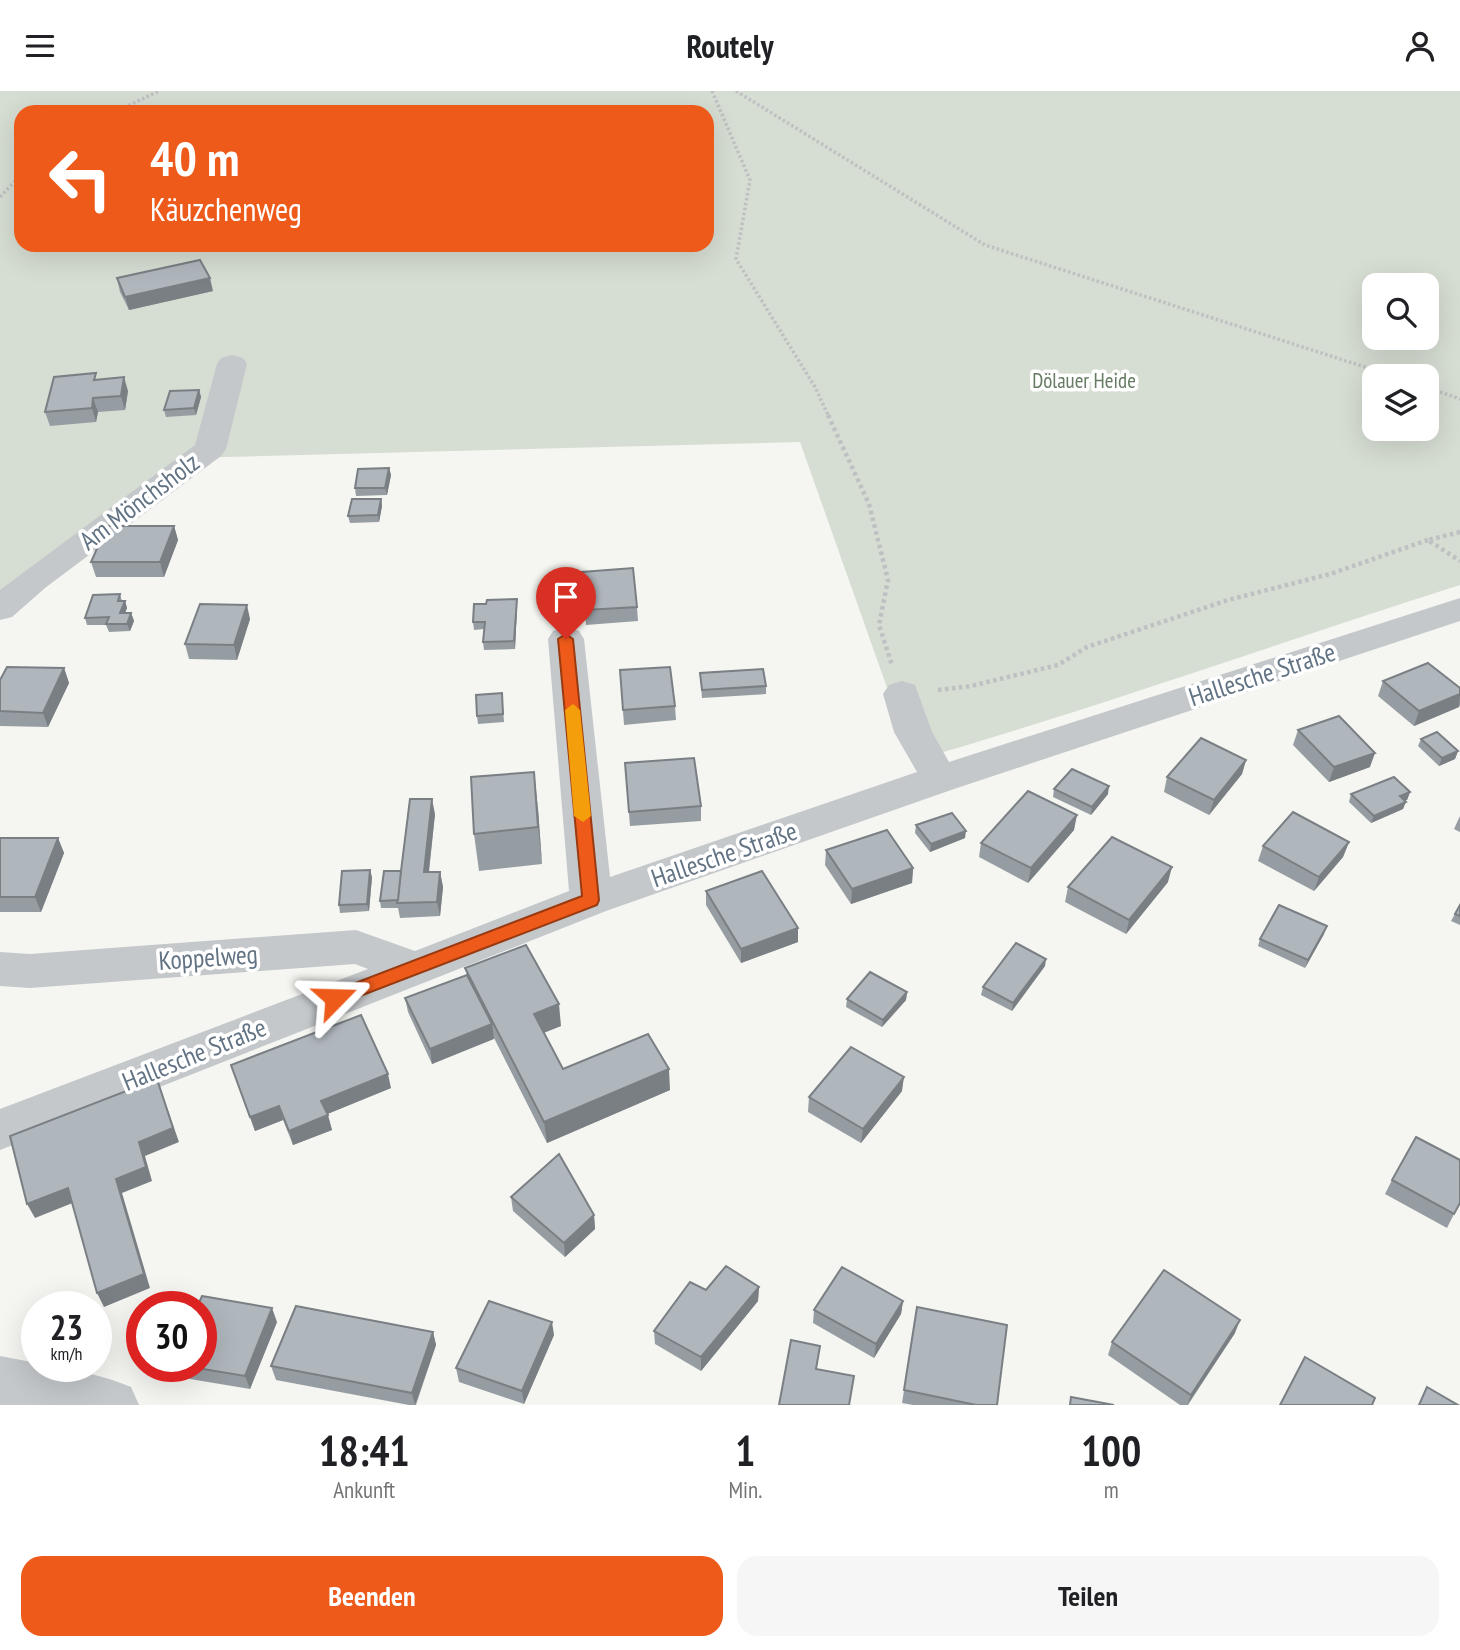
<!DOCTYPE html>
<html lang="de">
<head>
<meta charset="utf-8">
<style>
  body { margin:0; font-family:"PT Sans Narrow",sans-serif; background:#f6f6f6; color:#202124; height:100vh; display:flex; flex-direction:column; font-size:26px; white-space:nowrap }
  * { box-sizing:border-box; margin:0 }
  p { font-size:23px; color:#757577 }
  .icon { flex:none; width:38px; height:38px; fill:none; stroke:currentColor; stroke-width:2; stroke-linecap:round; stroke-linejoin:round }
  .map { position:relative; height:1314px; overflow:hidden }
  .side { display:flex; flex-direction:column; background:#fff; flex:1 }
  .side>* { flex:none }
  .top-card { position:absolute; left:14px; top:14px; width:700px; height:147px; border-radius:21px; box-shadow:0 7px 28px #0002; background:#ed5a1a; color:#fff; overflow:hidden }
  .buttons { position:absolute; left:1362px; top:182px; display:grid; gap:14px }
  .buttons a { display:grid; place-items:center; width:77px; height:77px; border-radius:14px; background:#fff; box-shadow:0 7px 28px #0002; font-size:35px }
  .speed { position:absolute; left:21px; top:1200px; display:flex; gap:14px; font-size:35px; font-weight:700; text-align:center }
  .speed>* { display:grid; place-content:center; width:91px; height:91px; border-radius:50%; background:#fff; box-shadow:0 7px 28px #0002; line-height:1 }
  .speed small { font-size:18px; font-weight:400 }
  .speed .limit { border:10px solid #d22; background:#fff; color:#111 }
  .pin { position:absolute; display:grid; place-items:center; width:60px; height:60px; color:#fff; margin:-72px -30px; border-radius:50% 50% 50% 0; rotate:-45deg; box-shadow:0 0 7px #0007 }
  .pin .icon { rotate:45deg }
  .me { position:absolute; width:77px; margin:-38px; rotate:68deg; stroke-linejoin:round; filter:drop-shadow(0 0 5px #0008) }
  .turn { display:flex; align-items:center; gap:24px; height:147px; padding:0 21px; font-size:32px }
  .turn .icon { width:91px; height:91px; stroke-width:2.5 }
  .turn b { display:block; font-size:49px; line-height:60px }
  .eta { display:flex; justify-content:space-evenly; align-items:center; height:119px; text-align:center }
  .eta b { font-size:42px; font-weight:600; line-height:49px }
  .primary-button { display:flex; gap:14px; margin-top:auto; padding:14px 21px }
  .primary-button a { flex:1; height:80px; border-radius:21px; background:#ed5a1a; color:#fff; font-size:28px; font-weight:600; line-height:80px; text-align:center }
  .primary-button a+a { background:#f6f6f6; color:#202124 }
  header { display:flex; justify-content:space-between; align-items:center; height:91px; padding:0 21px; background:#fff; font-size:32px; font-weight:600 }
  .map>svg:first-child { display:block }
</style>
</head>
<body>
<header><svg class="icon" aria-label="menu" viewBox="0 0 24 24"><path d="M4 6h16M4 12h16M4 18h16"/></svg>Routely<svg class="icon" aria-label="person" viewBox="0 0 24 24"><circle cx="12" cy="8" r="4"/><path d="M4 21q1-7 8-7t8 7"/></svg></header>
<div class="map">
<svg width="1460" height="1314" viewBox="0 0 1460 1314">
  <rect width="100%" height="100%" fill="#f5f6f1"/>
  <path fill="#d6ddd2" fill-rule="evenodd" d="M 0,0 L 1460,0 L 1460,494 C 1278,552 1097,617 913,670 L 800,351 L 186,367 L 0,507 ZM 21,21 L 707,21 L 707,154 L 21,154 ZM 1374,194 L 1426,194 L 1426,247 L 1374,247 ZM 1374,285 L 1426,285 L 1426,338 L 1374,338 Z"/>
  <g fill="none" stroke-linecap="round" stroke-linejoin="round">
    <g stroke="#bec0c2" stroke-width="3.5" stroke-dasharray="2.5 2.5" stroke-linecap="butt">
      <polyline points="712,0 750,89 736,168 815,296 829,326"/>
      <polyline points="736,0 985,154 1393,285"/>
      <polyline points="115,21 159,0"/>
      <polyline points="0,106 21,84"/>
      <polyline points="1426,296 1460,308"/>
    </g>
    <g stroke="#bec0c2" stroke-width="4.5" stroke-dasharray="3.5 3.5" stroke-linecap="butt">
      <polyline points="828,324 869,413 888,489 879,534 892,574"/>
      <polyline points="1460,441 1428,449 1460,470"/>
      <polyline points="938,599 971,595 1058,574 1087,556 1228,509 1330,483 1428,449"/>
    </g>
    <g fill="#c4c8cb" fill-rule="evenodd">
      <polygon points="232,264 243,267 247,273 226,358 221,365 45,497 12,526 0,529 0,499 195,354 217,273 221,267"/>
      <polygon points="1460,507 1460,530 954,698 606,820 0,1059 0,1018 368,878 355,873 30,897 0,895 0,861 30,863 356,839 415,860 569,800 548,548 553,540 566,536 579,540 584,548 610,786 917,681 894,641 883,603 889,594 902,590 915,594 932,641 949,671"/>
      <path d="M 0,1265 L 37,1272 L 37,1276 C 68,1276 102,1284 131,1296 L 139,1314 L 0,1314 Z"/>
    </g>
  </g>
  <g fill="#969da2">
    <polygon points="117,187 213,200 129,219 120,201"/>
    <polygon points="97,288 128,300 125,319 98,321 96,331 50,335 45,321"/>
    <polygon points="199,299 201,306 196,324 166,326 164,319"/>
    <polygon points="389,377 391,384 387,404 356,405 355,397"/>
    <polygon points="381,408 382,415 379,431 350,432 348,425"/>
    <polygon points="174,435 178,449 164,486 96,486 91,471"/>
    <polygon points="582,481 637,516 638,530 586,534"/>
    <polygon points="120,503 122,510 125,510 127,517 125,522 131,522 134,530 130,540 109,541 106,534 87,534 85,527"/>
    <polygon points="486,513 517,516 515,558 484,559 483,551 484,538 474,539 473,531"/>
    <polygon points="250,528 237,569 189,568 185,553"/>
    <polygon points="64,577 69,592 48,636 0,635 0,589"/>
    <polygon points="620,579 675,615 676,629 624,634"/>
    <polygon points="700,582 766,595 766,603 702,607"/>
    <polygon points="1383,590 1460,597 1460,614 1459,616 1414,635 1378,605"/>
    <polygon points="502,602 504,631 478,633 477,625"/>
    <polygon points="1298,639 1370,676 1329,691 1293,654"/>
    <polygon points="1421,648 1458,660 1455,668 1439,675 1418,655"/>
    <polygon points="1246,669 1242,683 1209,724 1164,701 1167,686"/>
    <polygon points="626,687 701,715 701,730 630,735"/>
    <polygon points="1054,698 1108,703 1091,724 1053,706"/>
    <polygon points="1410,701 1407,709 1405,709 1403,718 1371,732 1349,711 1351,703"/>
    <polygon points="538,718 542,773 479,780 474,743"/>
    <polygon points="435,723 429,781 440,781 443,796 440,825 400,827 398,817 381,817 380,810 401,780"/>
    <polygon points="1460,725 1460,741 1454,738"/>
    <polygon points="916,734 965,747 930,761 915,742"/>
    <polygon points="1074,739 1028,792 979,766 981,752"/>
    <polygon points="0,747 58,747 64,762 41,821 0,821"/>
    <polygon points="1349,751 1343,766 1314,800 1258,770 1263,755"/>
    <polygon points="826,759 913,777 912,792 851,813 825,774"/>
    <polygon points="372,786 369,820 340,822 339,814"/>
    <polygon points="1168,791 1126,843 1065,811 1068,796"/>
    <polygon points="706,800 798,837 798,851 741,872 706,814"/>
    <polygon points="1460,814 1460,834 1451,830"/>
    <polygon points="1324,843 1305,877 1258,855 1260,848"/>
    <polygon points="1045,875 1012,920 981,904 983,896"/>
    <polygon points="465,877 561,935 544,942 563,978 670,999 547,1052 494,947 432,973 408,921 405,907 467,884"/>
    <polygon points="907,901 906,909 882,936 846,916 847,908"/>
    <polygon points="231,974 391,997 327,1023 332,1039 293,1054 283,1029 255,1040"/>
    <polygon points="902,1000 861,1052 808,1021 809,1006"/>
    <polygon points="1392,1089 1454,1123 1447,1137 1385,1103"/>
    <polygon points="511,1106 594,1124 595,1138 565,1166 513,1120"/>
    <polygon points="759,1196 758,1210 701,1280 655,1253 654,1240 706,1199"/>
    <polygon points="903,1210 901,1223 874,1267 813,1232 814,1219"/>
    <polygon points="917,1216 997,1314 913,1314 902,1312"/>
    <polygon points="277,1231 250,1298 178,1286 174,1276 201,1276"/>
    <polygon points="433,1241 436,1254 416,1314 409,1314 276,1289 271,1275"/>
    <polygon points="1235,1242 1188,1314 1180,1314 1108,1264 1112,1251"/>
    <polygon points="554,1244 524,1313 459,1291 456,1277"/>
  </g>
  <g fill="#7a7f84">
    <polygon points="210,187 213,200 129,219 125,206"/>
    <polygon points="124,286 128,300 125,319 121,305"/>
    <polygon points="199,299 201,306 196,324 194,317"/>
    <polygon points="93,307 98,321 96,331 92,317"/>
    <polygon points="389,377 391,384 387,404 385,397"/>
    <polygon points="381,408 382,415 379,431 378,424"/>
    <polygon points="174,435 178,449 164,486 160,471"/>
    <polygon points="517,508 517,516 515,558 514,550"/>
    <polygon points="125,510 127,517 122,530 120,522"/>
    <polygon points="247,514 250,528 237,569 234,554"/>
    <polygon points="131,522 134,530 130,540 127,533"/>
    <polygon points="64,577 69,592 48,636 43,622"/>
    <polygon points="1460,603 1459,616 1414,635 1419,620"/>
    <polygon points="1458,660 1455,668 1439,675 1442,667"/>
    <polygon points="1375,662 1370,676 1329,691 1334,676"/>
    <polygon points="1246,669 1242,683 1209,724 1214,709"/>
    <polygon points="534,681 538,718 542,773 538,736"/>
    <polygon points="1109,695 1108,703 1091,724 1092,716"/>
    <polygon points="1410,701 1407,709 1397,712 1400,705"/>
    <polygon points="432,708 435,723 427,796 424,781"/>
    <polygon points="1406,711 1403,718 1371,732 1374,725"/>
    <polygon points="1077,724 1074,739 1028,792 1031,777"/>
    <polygon points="966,740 965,747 930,761 931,753"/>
    <polygon points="58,747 64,762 41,821 35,806"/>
    <polygon points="1349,751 1343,766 1314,800 1319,786"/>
    <polygon points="1172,776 1168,791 1126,843 1129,829"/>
    <polygon points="913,777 912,792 851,813 852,798"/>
    <polygon points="370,779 372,786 369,820 367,813"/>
    <polygon points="440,781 443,796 440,825 437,811"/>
    <polygon points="1327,835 1324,843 1305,877 1308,869"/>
    <polygon points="798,837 798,851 741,872 741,858"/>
    <polygon points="1046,868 1045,875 1012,920 1013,912"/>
    <polygon points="907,901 906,909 882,936 883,929"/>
    <polygon points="559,913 561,935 537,944 534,923"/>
    <polygon points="492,933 494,948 432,973 430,958"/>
    <polygon points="669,978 670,999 547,1052 544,1031"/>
    <polygon points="388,983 391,997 325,1024 321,1010"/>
    <polygon points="904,986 902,1000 861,1052 863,1038"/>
    <polygon points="157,988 179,1051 145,1065 152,1090 122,1102 150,1197 104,1216 97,1202 116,1088 139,1051"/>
    <polygon points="279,1015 283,1029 255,1040 250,1026"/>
    <polygon points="328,1024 332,1039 293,1054 289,1040"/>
    <polygon points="68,1097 75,1111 35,1127 27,1113"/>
    <polygon points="594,1124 595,1138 565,1166 564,1152"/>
    <polygon points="759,1196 758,1210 701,1280 701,1266"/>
    <polygon points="903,1210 901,1223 874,1267 876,1253"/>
    <polygon points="272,1217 277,1231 250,1298 245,1285"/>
    <polygon points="1240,1229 1235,1242 1187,1314 1191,1304"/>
    <polygon points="552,1231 554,1244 524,1313 522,1300"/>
    <polygon points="433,1241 436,1254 415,1314 412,1302"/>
  </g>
  <g fill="#afb6bc" stroke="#7a7f84" stroke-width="2">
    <polygon points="200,169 210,187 125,206 117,187"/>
    <polygon points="96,282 94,289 124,286 121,305 93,307 92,317 45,321 54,286"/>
    <polygon points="199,299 194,317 164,319 170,300"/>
    <polygon points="389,377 385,397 355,397 358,378"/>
    <polygon points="352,408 381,408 378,424 348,425"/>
    <polygon points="107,435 174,435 160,471 91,471"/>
    <polygon points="633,477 637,516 585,519 582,481"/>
    <polygon points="120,503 118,510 125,510 120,522 131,522 127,533 106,533 109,526 85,527 93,504"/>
    <polygon points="517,508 514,550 483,551 485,531 473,531 474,513 486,513 487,509"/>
    <polygon points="200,513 247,514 234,554 185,553"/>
    <polygon points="1428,572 1460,597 1460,603 1419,620 1383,590"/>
    <polygon points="7,576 64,577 43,622 0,620 0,589"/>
    <polygon points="670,576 675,615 623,619 620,579"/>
    <polygon points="763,578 766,595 702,599 700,582"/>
    <polygon points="502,602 503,623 477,625 476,604"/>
    <polygon points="1339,625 1375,662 1334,676 1298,639"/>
    <polygon points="1437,641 1458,660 1442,667 1421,648"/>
    <polygon points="1201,647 1246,669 1214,709 1167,686"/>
    <polygon points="694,667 701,715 629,721 625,672"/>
    <polygon points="1072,678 1109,695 1092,716 1054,698"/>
    <polygon points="534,681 538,736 474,743 471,686"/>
    <polygon points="1394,686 1410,701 1400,705 1406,711 1374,725 1351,703"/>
    <polygon points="1028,700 1077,724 1031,777 981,752"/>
    <polygon points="410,708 432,708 424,781 440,781 437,811 397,812"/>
    <polygon points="1293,721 1349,751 1319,786 1263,755"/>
    <polygon points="952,722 966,740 931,753 916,734"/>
    <polygon points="887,739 913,777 852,798 826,759"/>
    <polygon points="1112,746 1172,776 1129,829 1068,796"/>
    <polygon points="0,747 58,747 35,806 0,806"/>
    <polygon points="370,779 367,813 339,814 342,780"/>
    <polygon points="384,780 401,780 398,809 380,810"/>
    <polygon points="762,780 798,837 741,858 706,800"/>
    <polygon points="1279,814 1327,835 1308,869 1260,848"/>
    <polygon points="1460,814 1460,825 1455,823"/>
    <polygon points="1016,852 1046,868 1013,912 983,896"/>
    <polygon points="526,854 559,913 534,923 563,978 648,943 669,978 544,1031 465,877"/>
    <polygon points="870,881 907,901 883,929 847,908"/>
    <polygon points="467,884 492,933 430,958 405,907"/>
    <polygon points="361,924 388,983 321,1010 328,1024 289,1040 279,1015 250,1026 231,974"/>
    <polygon points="851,956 904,986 863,1038 809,1006"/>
    <polygon points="157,988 173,1037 139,1051 146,1076 116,1088 144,1183 97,1202 68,1097 27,1113 10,1045"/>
    <polygon points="1416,1046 1460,1069 1460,1112 1454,1123 1392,1089"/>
    <polygon points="559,1063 594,1124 564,1152 511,1106"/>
    <polygon points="726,1175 759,1196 701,1266 654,1240 690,1191 706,1199"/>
    <polygon points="842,1176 903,1210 876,1253 814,1219"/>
    <polygon points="1164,1179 1240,1229 1191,1304 1112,1251"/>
    <polygon points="202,1205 272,1217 245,1285 191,1276 201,1276 201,1216 197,1216"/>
    <polygon points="489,1210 552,1231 522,1300 456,1277"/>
    <polygon points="296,1215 433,1241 412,1302 271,1275"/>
    <polygon points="917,1216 1007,1234 997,1314 976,1314 904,1299"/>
    <polygon points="791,1249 820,1255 816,1278 854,1285 849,1314 779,1314"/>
    <polygon points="1305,1266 1375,1307 1372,1314 1280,1314"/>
    <polygon points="1427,1296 1458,1314 1419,1314"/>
    <polygon points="1071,1306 1114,1314 1070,1314"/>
  </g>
  <polygon fill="#ed5a1a" stroke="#9a3a11" stroke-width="2" points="566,543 573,548 599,809 597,814 342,912 329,912 326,907 329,902 582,805 558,548"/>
  <polygon fill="#f59e0b" points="573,613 580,619 591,725 583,731 574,725 565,619"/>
  <g text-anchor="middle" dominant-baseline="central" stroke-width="7" stroke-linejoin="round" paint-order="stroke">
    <g font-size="21" fill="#657b62" stroke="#fff">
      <text x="1084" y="289">Dölauer Heide</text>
    </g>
    <g font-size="26" fill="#627384" stroke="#fff">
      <text transform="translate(139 410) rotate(-37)">Am Mönchsholz</text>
      <text transform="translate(1262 583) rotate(-18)">Hallesche Straße</text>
      <text transform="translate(724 763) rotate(-19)">Hallesche Straße</text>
      <text transform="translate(208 866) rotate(-4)">Koppelweg</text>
      <text transform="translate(194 963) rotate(-22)">Hallesche Straße</text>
    </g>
  </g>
</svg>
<div class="buttons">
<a><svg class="icon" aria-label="search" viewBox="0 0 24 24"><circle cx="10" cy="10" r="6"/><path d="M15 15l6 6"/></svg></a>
<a><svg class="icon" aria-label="layers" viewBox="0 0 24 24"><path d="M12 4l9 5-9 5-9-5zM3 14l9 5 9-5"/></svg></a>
</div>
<div class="speed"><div>23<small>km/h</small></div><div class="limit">30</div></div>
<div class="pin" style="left:566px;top:548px;background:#d93025"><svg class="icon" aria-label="arrive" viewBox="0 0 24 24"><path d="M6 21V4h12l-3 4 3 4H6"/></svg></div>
<svg class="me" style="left:335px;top:907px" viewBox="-20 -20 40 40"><path d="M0-17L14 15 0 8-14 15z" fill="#ed5a1a" stroke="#fff" stroke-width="4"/></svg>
<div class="top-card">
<div class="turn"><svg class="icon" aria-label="left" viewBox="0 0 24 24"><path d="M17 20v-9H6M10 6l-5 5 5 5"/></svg><div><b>40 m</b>Käuzchenweg</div></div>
</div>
</div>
<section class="side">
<div class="eta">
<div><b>18:41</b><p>Ankunft</p></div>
<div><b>1</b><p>Min.</p></div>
<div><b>100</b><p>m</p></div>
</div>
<div class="primary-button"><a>Beenden</a><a>Teilen</a></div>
</section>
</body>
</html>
